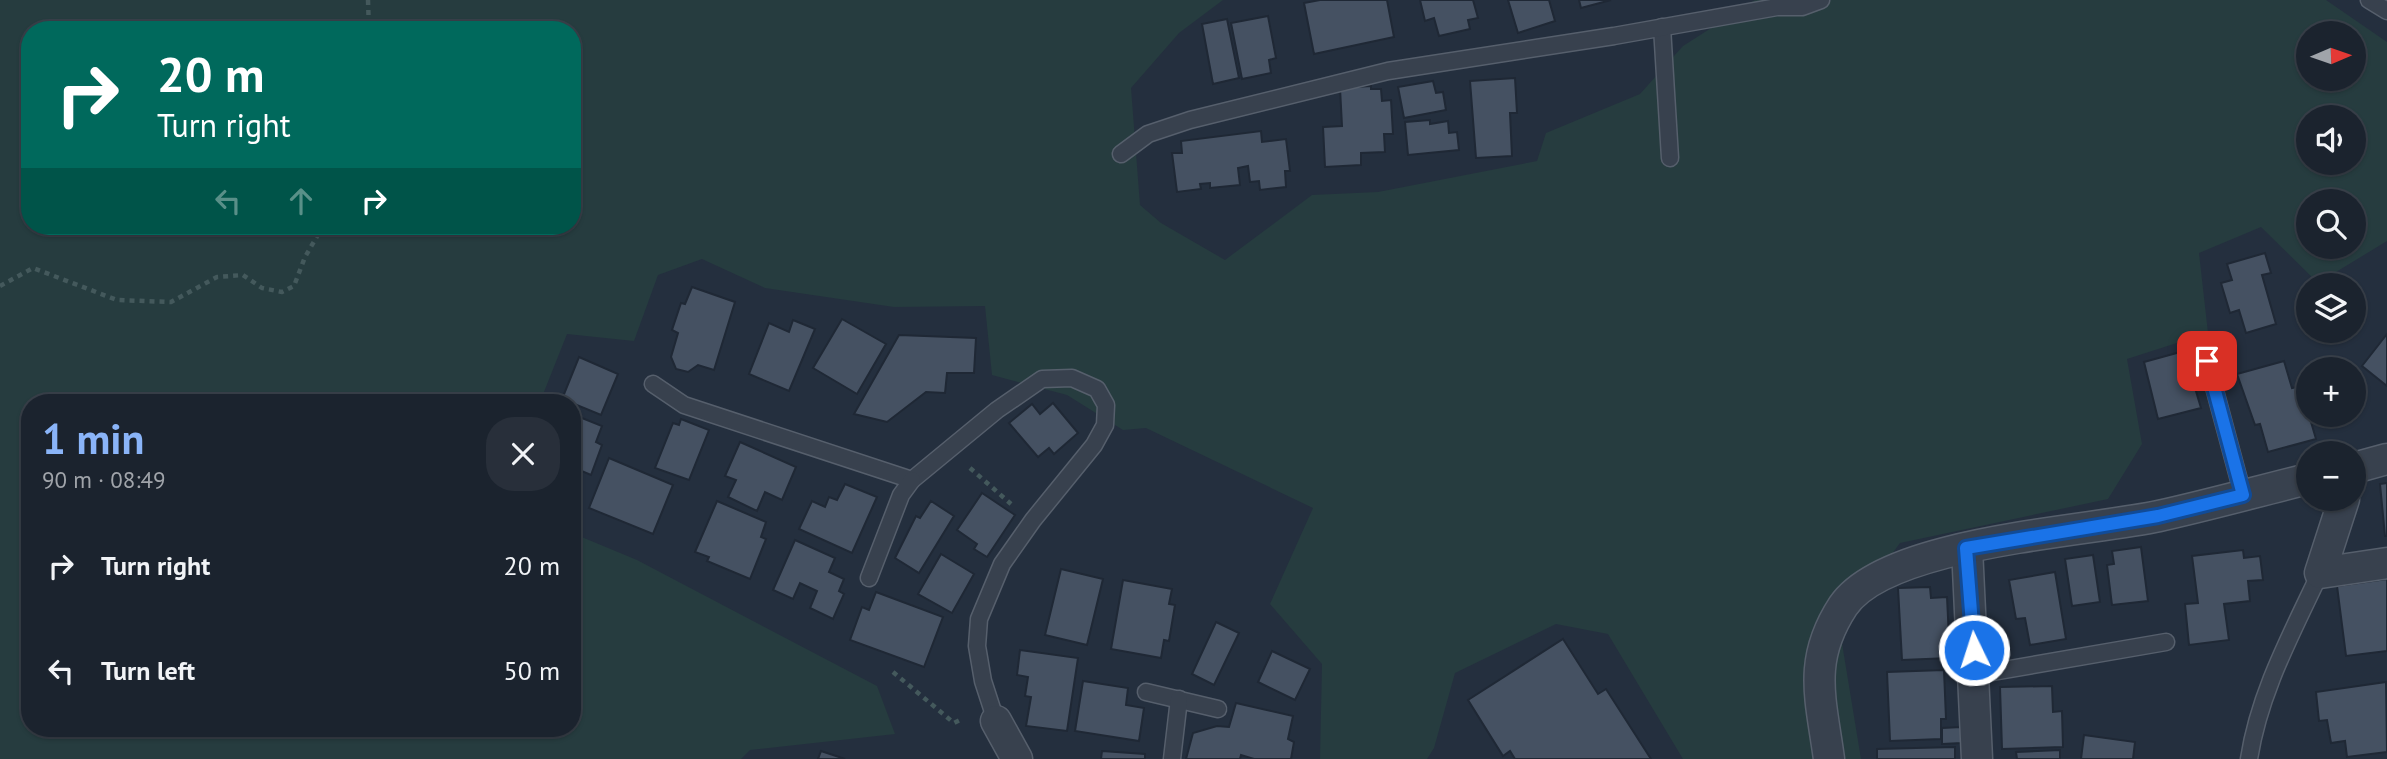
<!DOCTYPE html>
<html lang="en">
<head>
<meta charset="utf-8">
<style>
  body { margin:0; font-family:"PT Sans",sans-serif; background:#282f3a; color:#f1f3f6; height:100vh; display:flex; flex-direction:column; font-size:26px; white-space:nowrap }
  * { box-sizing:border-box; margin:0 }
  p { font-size:23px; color:#a0a4aa }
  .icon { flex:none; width:38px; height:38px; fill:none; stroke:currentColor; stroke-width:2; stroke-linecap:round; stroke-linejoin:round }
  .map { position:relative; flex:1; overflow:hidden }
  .side { position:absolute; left:21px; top:394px; width:560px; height:343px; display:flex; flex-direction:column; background:#1b232e; border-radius:28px; box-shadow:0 2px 5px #0004,0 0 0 2px #39404a }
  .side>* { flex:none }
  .banner { position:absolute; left:21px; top:21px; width:560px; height:214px; border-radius:28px; box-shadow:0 2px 5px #0004,0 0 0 2px #39404a; background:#00695c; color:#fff; overflow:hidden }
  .needle { width:46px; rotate:88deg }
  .fabs { position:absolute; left:2296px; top:21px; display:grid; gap:14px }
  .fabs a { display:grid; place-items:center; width:70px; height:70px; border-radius:50%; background:#1b232e; box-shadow:0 2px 5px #0004,0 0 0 2px #39404a; font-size:35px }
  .pin { position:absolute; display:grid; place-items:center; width:60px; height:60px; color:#fff; margin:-30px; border-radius:14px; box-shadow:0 4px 10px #0006 }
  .me { position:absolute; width:77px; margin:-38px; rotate:356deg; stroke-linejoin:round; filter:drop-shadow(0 0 5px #0008) }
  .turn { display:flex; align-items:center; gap:24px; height:147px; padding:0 21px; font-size:32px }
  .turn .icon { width:91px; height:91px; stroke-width:2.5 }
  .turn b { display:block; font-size:49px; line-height:60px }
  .lanes { display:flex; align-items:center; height:66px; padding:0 21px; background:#0003; justify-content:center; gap:35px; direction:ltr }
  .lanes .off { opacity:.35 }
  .round { display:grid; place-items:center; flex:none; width:74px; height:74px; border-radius:28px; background:#282f3a }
  .overview { display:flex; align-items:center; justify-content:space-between; height:119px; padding:0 21px }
  h1 { font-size:42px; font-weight:700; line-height:52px; color:#8ab4f8 }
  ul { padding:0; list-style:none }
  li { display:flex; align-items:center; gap:21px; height:105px; padding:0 21px }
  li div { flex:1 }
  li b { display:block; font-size:26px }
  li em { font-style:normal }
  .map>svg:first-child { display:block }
</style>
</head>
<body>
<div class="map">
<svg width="2387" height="759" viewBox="0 0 2387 759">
  <rect width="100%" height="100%" fill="#242f3e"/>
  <path fill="#263c3f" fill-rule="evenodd" d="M 0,0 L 1223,0 L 1179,33 L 1131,88 L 1140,205 L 1161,223 L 1225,260 L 1312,195 L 1378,192 L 1537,161 L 1546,133 L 1640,94 L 1683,46 L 1755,0 L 2326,0 L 2387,42 L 2387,241 L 2318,283 L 2261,227 L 2199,253 L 2208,333 L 2127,359 L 2142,444 L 2108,499 L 1900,543 L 1839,625 L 1861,759 L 1683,759 L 1608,634 L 1556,624 L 1455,673 L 1434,748 L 1427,759 L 1320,759 L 1322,664 L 1270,604 L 1313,508 L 1146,428 L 1123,430 L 1067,395 L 992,375 L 985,306 L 894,307 L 765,288 L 702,259 L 658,275 L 634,341 L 567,334 L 540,402 L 30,402 L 30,728 L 572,728 L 572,533 L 637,560 L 877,686 L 895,734 L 750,750 L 741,759 L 0,759 ZM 30,30 L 572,30 L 572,226 L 30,226 ZM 2308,33 L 2354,33 L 2354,79 L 2308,79 ZM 2308,117 L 2354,117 L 2354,163 L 2308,163 ZM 2308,201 L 2354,201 L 2354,247 L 2308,247 Z"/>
  <g fill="#455162" stroke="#1f2835" stroke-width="2">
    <polygon points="1320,0 1387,0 1394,37 1314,54 1304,3"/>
    <polygon points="1420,0 1473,0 1478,18 1468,20 1470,29 1439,36 1434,18 1425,21"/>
    <polygon points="1508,0 1549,0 1555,21 1518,33"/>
    <polygon points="1579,0 1611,0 1581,8"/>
    <polygon points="1268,16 1276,58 1269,60 1271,73 1242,79 1231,23"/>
    <polygon points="1227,19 1239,78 1213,84 1202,24"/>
    <polygon points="1515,78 1517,113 1510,113 1512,156 1476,158 1470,81"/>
    <polygon points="1433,81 1436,93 1443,92 1446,110 1404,118 1398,87"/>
    <polygon points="1371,86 1371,89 1381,89 1382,101 1391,100 1393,134 1384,134 1385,152 1361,153 1361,165 1325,167 1323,127 1342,126 1340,88"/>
    <polygon points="1430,120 1430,124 1448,121 1449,133 1457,132 1459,150 1408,155 1405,122"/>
    <polygon points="1261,131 1262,142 1286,139 1290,171 1285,171 1286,187 1260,190 1259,181 1250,182 1248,166 1238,168 1240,185 1210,188 1210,183 1200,184 1201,189 1177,192 1172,153 1182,153 1181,141"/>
    <polygon points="2265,253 2271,273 2262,275 2276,324 2246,333 2239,310 2230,313 2221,283 2232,280 2227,264"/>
    <polygon points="692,287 735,302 714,370 698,365 688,372 676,369 671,357 678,333 672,330 681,303 685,304"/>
    <polygon points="842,319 886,344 857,394 813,368"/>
    <polygon points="793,320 815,329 789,391 749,374 769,323 789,332"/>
    <polygon points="2387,334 2387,386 2362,366"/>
    <polygon points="899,335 976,338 974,373 947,373 945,393 926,392 887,422 854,414"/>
    <polygon points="2184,351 2201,408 2158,419 2144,362"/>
    <polygon points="579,357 618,374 601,415 562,399"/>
    <polygon points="2284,361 2292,388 2297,387 2304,414 2309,415 2316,439 2268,452 2260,424 2255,425 2237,374"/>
    <polygon points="1053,403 1078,433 1054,454 1049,448 1038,457 1009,423 1032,404 1040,414"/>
    <polygon points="572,414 602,426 596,442 602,445 591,475 572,467"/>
    <polygon points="681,419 709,430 689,480 655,468 673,423 679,425"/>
    <polygon points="740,442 796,467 782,500 765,492 757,511 728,497 736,480 725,476"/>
    <polygon points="609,458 673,485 653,534 589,508"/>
    <polygon points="2387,483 2387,536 2385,536 2380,484"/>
    <polygon points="845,484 877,497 852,553 799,529 812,501 825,507 829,497 837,500"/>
    <polygon points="982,493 1015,515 987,557 974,549 977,544 957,530"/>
    <polygon points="717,501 766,522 761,537 766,539 750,579 707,561 709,557 695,552"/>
    <polygon points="931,501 954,516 919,573 895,558 916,516 920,518"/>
    <polygon points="795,540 835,558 829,572 844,579 839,591 844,594 833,619 810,608 817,591 800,583 793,599 773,590"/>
    <polygon points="2141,547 2148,601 2112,605 2107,565 2114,564 2112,551"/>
    <polygon points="2243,550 2244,558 2260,556 2263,580 2248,581 2250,601 2224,604 2229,640 2189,645 2185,604 2198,603 2192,556"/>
    <polygon points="941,554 974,574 952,613 918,594"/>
    <polygon points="2093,555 2100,602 2072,606 2065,559"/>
    <polygon points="1061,569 1103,579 1087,645 1045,635"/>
    <polygon points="2055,572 2066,639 2030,645 2025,618 2016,619 2009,580"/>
    <polygon points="2387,579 2387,651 2346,656 2337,586"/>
    <polygon points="1123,580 1172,589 1169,604 1175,605 1169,641 1164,640 1161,658 1111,649"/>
    <polygon points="1930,587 1931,598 1947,597 1950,658 1902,660 1898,588"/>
    <polygon points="876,592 943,617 924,667 850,640 862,607 869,610"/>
    <polygon points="1216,622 1239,633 1214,685 1192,674"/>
    <polygon points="1563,639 1598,694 1606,689 1651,759 1515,759 1510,751 1503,756 1468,700"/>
    <polygon points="1020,650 1078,658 1067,731 1026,726 1031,697 1025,696 1028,677 1017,675"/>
    <polygon points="1272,651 1310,669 1295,700 1258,682"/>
    <polygon points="1944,670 1946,719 1941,719 1941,739 1890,741 1887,672"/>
    <polygon points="1083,681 1128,688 1126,705 1144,708 1139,741 1075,731"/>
    <polygon points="2386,682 2387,752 2347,757 2345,741 2331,743 2327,720 2319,721 2316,692"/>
    <polygon points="2052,686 2053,712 2062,711 2063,747 2002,749 2000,687"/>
    <polygon points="1236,703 1293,716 1288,739 1294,742 1291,759 1254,759 1241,755 1240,759 1186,759 1193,733 1217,726 1229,727"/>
    <polygon points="1961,727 1962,743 1942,744 1942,728"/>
    <polygon points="2084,735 2135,742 2133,759 2081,759"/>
    <polygon points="1955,747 1955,759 1877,759 1877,749"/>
    <polygon points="2060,750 2060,759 2017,759 2016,752"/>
    <polygon points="821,751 845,759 818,759"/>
    <polygon points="1102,751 1145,754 1145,759 1101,759"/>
  </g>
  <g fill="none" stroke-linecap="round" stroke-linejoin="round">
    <defs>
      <g id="lane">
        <polyline points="2369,0 2387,11"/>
        <polyline points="1662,27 1670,158"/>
        <polyline points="1121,154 1148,134 1190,120 1388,71 1614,36 1777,7 1802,7 1821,0"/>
        <polyline points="2207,361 2243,495"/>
        <polyline points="653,384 684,405 912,480 997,410 1042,379 1072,378 1097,389 1106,405 1105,425 1094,445 1033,520 1002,564 979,619 977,646 983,681 996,721"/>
        <polyline points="869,578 901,495 912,480"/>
        <polyline points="1975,675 2166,642"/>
        <polyline points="1146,692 1218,709"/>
        <polyline points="1172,759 1179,699"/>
        <path d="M 2249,759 C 2259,693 2292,633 2320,573"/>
      </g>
      <g id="street">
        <polyline points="2354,468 2387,459"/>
        <polyline points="2344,499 2320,573 2387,563"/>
        <polyline points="1967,548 1977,759"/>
        <polyline points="996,721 1017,759"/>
        <path d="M 1829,759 C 1821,699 1807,661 1843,606 C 1886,542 2084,532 2159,516 C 2209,505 2259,491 2308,479"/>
      </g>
    </defs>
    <use href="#lane" stroke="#565f6c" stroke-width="19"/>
    <use href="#street" stroke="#565f6c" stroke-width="33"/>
    <g stroke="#44595c" stroke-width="4.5" stroke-dasharray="5 5" stroke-linecap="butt">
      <polyline points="368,0 369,30"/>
      <polyline points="0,286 33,268 117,300 171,302 217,277 243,275 262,288 282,292 294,286 305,257 323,226"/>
      <polyline points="970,468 1011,504"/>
      <polyline points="893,672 954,723 962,719"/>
    </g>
    <use href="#lane" stroke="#38414e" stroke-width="16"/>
    <use href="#street" stroke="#38414e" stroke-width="30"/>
  </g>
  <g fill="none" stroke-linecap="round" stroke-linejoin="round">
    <defs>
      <polyline id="route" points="1974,650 1966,548 2158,516 2243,495 2207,361"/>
    </defs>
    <use href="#route" stroke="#114b97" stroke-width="18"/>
    <use href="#route" stroke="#1a73e8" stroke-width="12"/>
  </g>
</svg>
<div class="fabs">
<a><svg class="needle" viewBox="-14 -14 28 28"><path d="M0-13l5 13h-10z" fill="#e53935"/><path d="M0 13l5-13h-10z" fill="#a0a4aa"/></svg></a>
<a><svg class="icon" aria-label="sound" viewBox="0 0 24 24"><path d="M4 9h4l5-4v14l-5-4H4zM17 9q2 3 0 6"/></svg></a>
<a><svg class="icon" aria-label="search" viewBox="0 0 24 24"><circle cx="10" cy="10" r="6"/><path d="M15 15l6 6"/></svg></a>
<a><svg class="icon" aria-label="layers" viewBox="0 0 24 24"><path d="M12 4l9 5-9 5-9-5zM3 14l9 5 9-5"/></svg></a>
<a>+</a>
<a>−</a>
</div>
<div class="pin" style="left:2207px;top:361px;background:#d93025"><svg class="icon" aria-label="arrive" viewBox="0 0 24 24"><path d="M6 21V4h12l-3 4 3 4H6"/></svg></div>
<svg class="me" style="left:1974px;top:650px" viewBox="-20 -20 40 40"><circle r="17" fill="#1a73e8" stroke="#fff" stroke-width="3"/><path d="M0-11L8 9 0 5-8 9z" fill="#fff"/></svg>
<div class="banner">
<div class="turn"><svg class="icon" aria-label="right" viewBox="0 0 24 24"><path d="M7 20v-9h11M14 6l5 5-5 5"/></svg><div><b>20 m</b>Turn right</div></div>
<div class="lanes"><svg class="icon off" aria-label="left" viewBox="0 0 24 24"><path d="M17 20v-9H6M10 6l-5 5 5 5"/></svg><svg class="icon off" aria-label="ahead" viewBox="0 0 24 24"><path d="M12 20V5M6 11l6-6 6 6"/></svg><svg class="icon" aria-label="right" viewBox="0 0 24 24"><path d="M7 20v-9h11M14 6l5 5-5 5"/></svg></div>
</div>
<section class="side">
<div class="overview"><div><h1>1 min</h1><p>90 m · 08:49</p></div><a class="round"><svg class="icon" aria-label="close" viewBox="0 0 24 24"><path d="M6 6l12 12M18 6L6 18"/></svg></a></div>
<ul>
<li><svg class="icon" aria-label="right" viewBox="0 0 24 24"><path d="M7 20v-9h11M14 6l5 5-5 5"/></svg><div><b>Turn right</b></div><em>20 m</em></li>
<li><svg class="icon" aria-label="left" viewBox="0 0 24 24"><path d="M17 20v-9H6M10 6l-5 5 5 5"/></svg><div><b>Turn left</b></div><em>50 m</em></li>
</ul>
</section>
</div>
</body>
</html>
